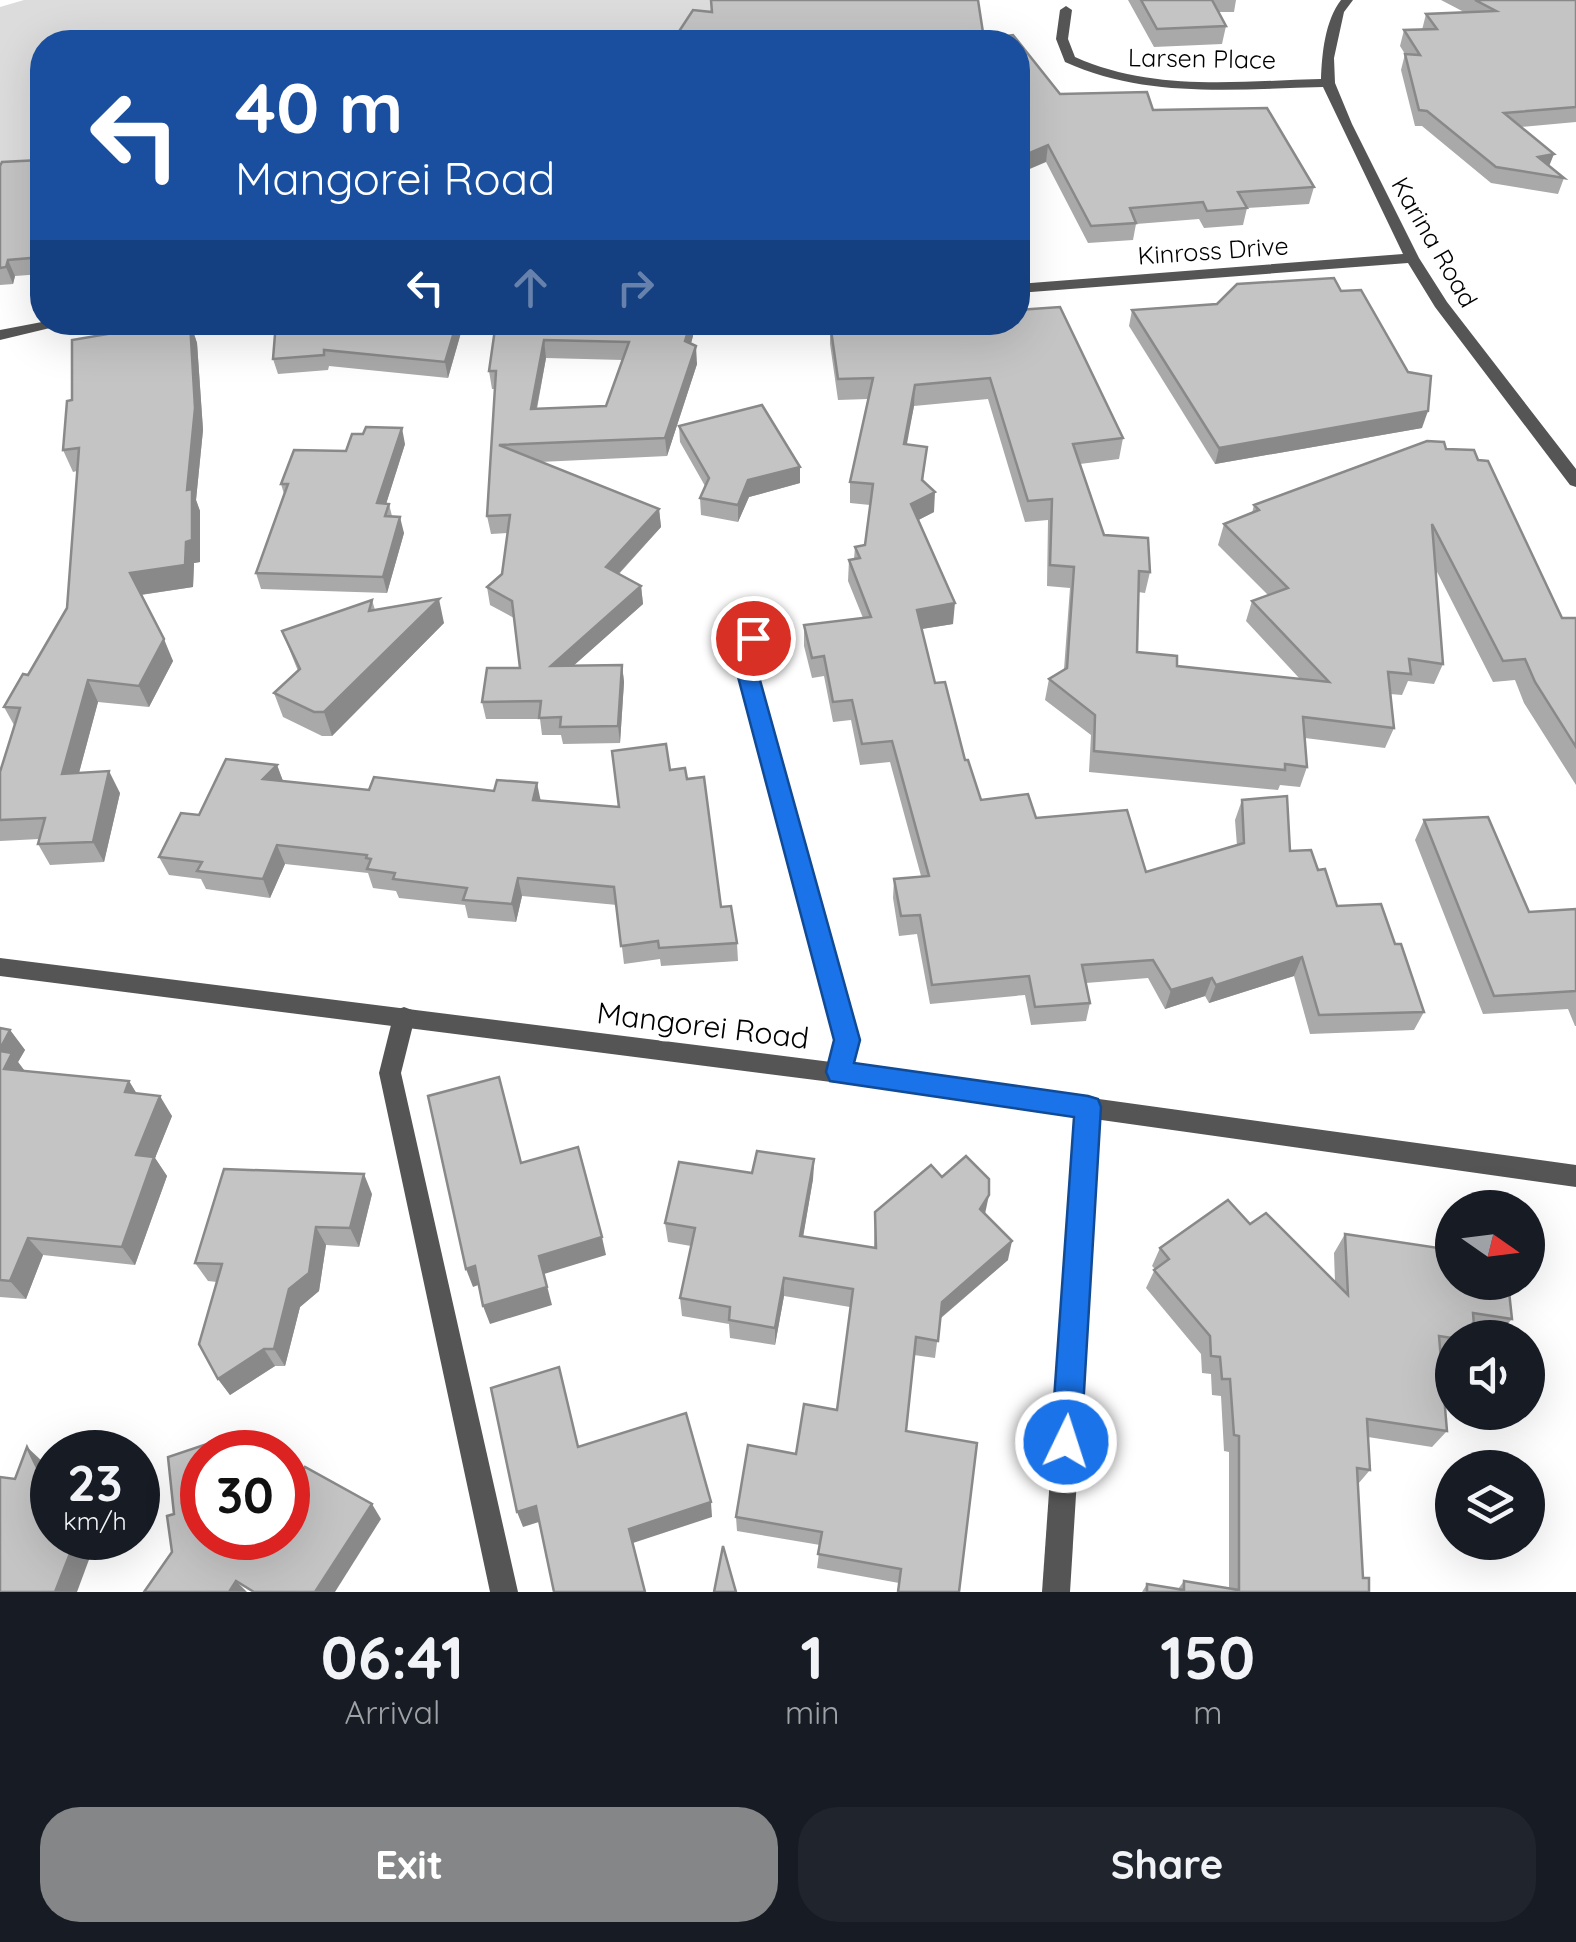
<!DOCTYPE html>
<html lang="en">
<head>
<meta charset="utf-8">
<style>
  body { margin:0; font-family:Quicksand,sans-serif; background:#20242c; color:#f1f3f6; height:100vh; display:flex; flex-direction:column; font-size:38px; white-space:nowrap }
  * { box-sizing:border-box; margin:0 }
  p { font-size:32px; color:#9ea1a6 }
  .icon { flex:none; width:55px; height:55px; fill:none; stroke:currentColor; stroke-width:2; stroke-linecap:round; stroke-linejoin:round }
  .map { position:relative; height:1592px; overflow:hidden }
  .drawer { display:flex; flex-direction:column; background:#171b24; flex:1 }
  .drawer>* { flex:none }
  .hud { position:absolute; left:30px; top:30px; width:1000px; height:305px; border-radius:40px; box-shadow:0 10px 40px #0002; background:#1a4fa0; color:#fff; overflow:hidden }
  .needle { width:65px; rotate:104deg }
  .controls { position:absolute; left:1435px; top:1190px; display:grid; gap:20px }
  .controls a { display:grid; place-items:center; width:110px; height:110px; border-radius:50%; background:#171b24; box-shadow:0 10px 40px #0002; font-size:50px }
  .speed { position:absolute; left:30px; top:1430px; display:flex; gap:20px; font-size:50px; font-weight:700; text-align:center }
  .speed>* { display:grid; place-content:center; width:130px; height:130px; border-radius:50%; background:#171b24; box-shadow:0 10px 40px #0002; line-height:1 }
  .speed small { font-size:25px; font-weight:400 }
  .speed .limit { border:15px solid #d22; background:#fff; color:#111 }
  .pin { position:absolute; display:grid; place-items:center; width:85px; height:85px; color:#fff; margin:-42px; border:5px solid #fff; border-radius:50%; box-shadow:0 2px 10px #0007 }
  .me { position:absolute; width:110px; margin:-55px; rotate:4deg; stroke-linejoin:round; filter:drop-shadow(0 0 8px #0008) }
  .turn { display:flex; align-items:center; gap:35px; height:210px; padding:0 40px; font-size:45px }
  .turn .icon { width:130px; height:130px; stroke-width:2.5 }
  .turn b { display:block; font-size:70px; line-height:85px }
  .lanes { display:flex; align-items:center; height:95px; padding:0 40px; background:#0003; justify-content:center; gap:50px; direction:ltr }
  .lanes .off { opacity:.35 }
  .eta { display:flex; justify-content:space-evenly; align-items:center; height:170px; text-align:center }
  .eta b { font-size:60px; font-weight:700; line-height:70px }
  .button { display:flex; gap:20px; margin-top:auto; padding:20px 40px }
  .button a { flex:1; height:115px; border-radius:40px; background:#858687; color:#fff; font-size:40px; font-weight:700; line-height:115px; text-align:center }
  .button a+a { background:#20242c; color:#f1f3f6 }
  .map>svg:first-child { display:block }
</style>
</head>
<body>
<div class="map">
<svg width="1576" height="1592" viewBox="0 0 1576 1592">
  <rect width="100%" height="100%" fill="#fff"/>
  <polygon fill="#dcdcdc" points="24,0 766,0 726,10 673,37 670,42 42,42 42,161 0,166 0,7"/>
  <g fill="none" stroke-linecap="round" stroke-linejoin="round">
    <polygon fill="#555" fill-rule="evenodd" points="404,1007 412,1010 415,1017 401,1073 518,1592 490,1592 379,1073 393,1017 396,1010"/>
    <g fill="#555" fill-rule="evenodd">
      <path d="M 1341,0 L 1353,0 L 1344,12 L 1334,58 L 1335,83 L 1352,124 L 1419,258 L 1447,302 L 1576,469 L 1576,487 L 1570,485 L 1435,307 L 1408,263 L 1018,293 L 1018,284 L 1403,254 L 1323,87 C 1235,89 1147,99 1065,62 L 1056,39 L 1060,10 L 1066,6 L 1072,10 L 1068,39 L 1075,57 C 1153,92 1238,81 1321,79 C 1322,53 1325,21 1341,0 Z"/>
      <polygon points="42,322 75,322 0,340 0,330"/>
      <polygon points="759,597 768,603 757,673 858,1040 847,1080 839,1083 831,1080 828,1073 836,1040 739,673 750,603"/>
      <polygon points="1088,1097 1096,1100 1100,1107 1070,1592 1042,1592 1076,1107 1080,1100"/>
    </g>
    <polygon fill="#555" fill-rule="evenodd" points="0,958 839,1063 1576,1165 1576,1187 839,1083 0,976"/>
  </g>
  <g fill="#a9a9a9" fill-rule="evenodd">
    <polygon points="1128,0 1236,0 1234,12 1218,12 1226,26 1222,44 1154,47"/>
    <polygon points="1441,0 1576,0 1576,122 1521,127 1549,166 1564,178 1558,194 1491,183 1422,126 1415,126 1401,70 1405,54 1400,46 1404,30 1422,30 1426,14 1464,12"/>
    <polygon points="712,12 984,39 1060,94 1153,110 1314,187 1309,204 1247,208 1243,225 1204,228 1199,219 1136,224 1133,240 1088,243 1046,162"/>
    <polygon points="42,152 42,274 15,276 13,284 0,285 0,166 40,160"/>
    <polygon points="1132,310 1422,428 1215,464 1129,326"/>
    <polygon points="190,322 197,343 203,430 196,500 200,511 200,562 194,563 193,587 141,595 173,661 149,707 98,702 79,773 120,793 104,862 50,865 38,844 39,839 0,841 0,772 14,725 4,707 28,675 67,608 77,471 73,472 63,450 72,400"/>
    <polygon points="464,322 448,378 329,366 328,370 278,374 273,359"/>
    <path d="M 496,322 L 693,336 L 691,344 L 697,364 L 667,456 L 540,462 L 659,509 L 661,527 L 619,574 L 641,586 L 643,604 L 574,665 L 622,665 L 624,682 L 620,743 L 563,744 L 561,735 L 542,735 L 540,719 L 486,719 L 482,702 L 520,668 L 514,618 L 490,605 L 487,587 L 502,574 L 508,533 L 491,534 L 487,516 L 495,389 L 492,389 L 489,371 ZM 546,358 L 623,360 L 606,406 L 537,409 Z"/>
    <polygon points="1018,322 1123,438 1119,459 1080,464 1104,535 1150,572 1145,593 1138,592 1137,652 1177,666 1300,679 1246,621 1252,601 1268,595 1218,545 1224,524 1252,513 1254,505 1446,449 1478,460 1562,618 1576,618 1576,785 1524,703 1515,680 1493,682 1435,568 1443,664 1434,684 1408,681 1402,695 1390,694 1394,728 1385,748 1305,738 1307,767 1300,787 1280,785 1278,790 1089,772 1091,735 1045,700 1049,679 1064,669 1070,588 1047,586 1048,520 1025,522 988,399 914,406 906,444 927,447 923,481 934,512 918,520 953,624 922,629 935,683 981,800 1036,818 1146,872 1237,846 1235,820 1242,800 1290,851 1318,870 1337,906 1395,944 1424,1012 1414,1030 1310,1034 1294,976 1209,1003 1205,996 1165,1009 1148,978 1086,983 1090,1003 1086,1021 1031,1025 1025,995 930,1004 917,934 899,936 893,898 894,879 921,876 890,762 860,765 851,720 833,722 824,676 812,678 804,646 804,625 863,618 848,581 849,560 854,559 855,547 865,545 870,505 850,503 850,482 868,399 838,400 830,344 830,323"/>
    <polygon points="679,426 800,483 749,497 738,522 701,515 700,498 705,486 680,442"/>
    <polygon points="405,444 386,504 389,504 392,516 404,533 387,593 261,589 256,573 284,494 281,484 346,451"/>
    <polygon points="372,600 375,610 444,623 332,736 322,736 283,717 274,693 298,671 282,631"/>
    <polygon points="277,765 283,781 369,790 619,807 670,770 687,779 721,907 737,943 738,961 661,966 660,959 624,964 617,905 522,896 516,922 468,918 465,905 399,898 396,891 373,888 368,873 285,864 270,898 206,889 201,879 169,875 159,857 199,815"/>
    <polygon points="1424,820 1529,912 1576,909 1576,1026 1575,1026 1568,1009 1483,1014 1415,840"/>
    <polygon points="0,1028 10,1030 25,1050 18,1062 25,1071 129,1081 137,1094 172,1116 155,1158 167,1176 135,1265 43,1255 26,1299 0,1297"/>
    <polygon points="814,1159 813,1179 803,1236 874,1248 875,1212 942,1177 985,1214 1008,1260 940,1319 935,1358 914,1355 906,1431 959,1592 897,1592 899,1583 817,1568 820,1545 737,1531 736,1517 837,1410 850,1307 784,1296 775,1345 730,1338 729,1324 682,1316 680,1298 691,1246 668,1242 665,1223 752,1173"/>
    <polygon points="372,1194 359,1247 326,1245 319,1291 300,1307 285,1366 275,1366 230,1395 218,1379 217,1282 208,1281 195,1263"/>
    <polygon points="1250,1224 1335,1282 1334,1253 1345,1234 1512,1319 1496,1337 1475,1333 1452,1338 1452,1357 1441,1355 1447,1431 1432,1447 1368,1437 1370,1470 1358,1484 1363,1578 1369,1592 1142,1592 1147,1584 1178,1589 1184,1581 1229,1588 1229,1452 1224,1451 1221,1396 1212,1395 1211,1374 1202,1373 1201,1354 1146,1288 1155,1269 1152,1266 1160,1248"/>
  </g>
  <g fill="#898989">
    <polygon points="1048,145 1046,162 1018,174 1018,158"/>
    <polygon points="1554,154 1548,169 1538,157"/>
    <polygon points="1027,201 1025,218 1018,223 1018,207"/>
    <polygon points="8,260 15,276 13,284 6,267"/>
    <polygon points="190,322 197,343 203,430 196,500 200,511 200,562 194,563 193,587 139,595 130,573 187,490"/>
    <polygon points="457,322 464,322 448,378 445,362"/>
    <polygon points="691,322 693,322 693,336 686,359 685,341"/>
    <polygon points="544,340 546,358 533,427 531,409"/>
    <polygon points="696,346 697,364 667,456 665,438"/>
    <polygon points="915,385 914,406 903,465 904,444"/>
    <polygon points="1428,411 1422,428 1215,464 1219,448"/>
    <polygon points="402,428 405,444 381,520 377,503"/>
    <polygon points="927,447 920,499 935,492 934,512 909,525 911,504 922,480"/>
    <polygon points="800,467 800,483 749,497 738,522 738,505 748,480"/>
    <polygon points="659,509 661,527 608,585 606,567"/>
    <polygon points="400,517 404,533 387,593 383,577"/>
    <polygon points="641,586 643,604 554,683 551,666"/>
    <polygon points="439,599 444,623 332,736 324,712"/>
    <polygon points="955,603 953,624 915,630 917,610"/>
    <polygon points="164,639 173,661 149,707 139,686"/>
    <polygon points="622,665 624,682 620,743 618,726"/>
    <polygon points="88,680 98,702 73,795 62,774"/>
    <polygon points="277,765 284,784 263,779"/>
    <polygon points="109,771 120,793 104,862 93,842"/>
    <polygon points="537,783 541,802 533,800"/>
    <polygon points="277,845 285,864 270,898 263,879"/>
    <polygon points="518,878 522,896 516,922 512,904"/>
    <polygon points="1302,957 1294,976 1209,1003 1216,985"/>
    <polygon points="1212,978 1205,996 1165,1009 1171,990"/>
    <polygon points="10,1030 25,1050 18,1062 26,1073 4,1069 0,1049"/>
    <polygon points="129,1081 141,1101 125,1092"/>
    <polygon points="160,1096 172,1116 155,1158 167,1176 135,1265 122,1247 136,1155"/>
    <polygon points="814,1159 813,1179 800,1255 800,1236"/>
    <polygon points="364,1174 372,1194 359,1247 350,1228"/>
    <polygon points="989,1195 985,1214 980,1209"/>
    <polygon points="316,1227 326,1245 319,1291 300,1307 285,1366 274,1349 289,1289"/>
    <polygon points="602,1237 606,1255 544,1274 552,1305 490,1324 483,1306 539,1256"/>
    <polygon points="28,1238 43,1255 26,1299 10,1281"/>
    <polygon points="1012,1241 1008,1260 938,1320 942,1302"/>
    <polygon points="475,1266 481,1284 473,1287 466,1269"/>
    <polygon points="784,1278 784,1296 775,1345 775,1328"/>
    <polygon points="264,1349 275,1366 230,1395 218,1379"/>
    <polygon points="234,1435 246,1450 246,1452 237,1452"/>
    <polygon points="27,1447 44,1463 52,1480 52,1498"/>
    <polygon points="711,1502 712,1517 633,1543 629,1529"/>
    <polygon points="372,1504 381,1519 335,1592 315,1592"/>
    <polygon points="536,1506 542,1521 523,1527 517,1512"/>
    <polygon points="76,1538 97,1538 77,1592 55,1592"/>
    <polygon points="250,1538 260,1538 252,1549"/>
    <polygon points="236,1581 247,1592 229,1592"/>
  </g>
  <g fill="#c4c4c4" stroke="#898989" stroke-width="2.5" fill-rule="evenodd">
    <polygon points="711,0 978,0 984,39 1013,35 1060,94 1147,92 1153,110 1267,108 1314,187 1238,192 1247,208 1207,211 1203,202 1130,208 1136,223 1091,226 1048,145 1018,158 1018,42 672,42 693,10 712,12"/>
    <polygon points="1141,0 1212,0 1226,26 1157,29"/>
    <polygon points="1475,0 1576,0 1576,107 1504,113 1554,154 1538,157 1564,178 1496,167 1427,111 1419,110 1405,54 1420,55 1404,30 1437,29 1426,14 1496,11"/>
    <polygon points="42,152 42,257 8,260 6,267 0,268 0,166 2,162 40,160"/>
    <polygon points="1018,175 1027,201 1018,207"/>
    <polygon points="1334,278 1341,291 1361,290 1408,372 1431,376 1428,411 1219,448 1132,310 1217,304 1237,284"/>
    <polygon points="1060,307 1123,438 1073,444 1104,535 1148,538 1150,572 1139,571 1137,652 1177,656 1177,666 1329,682 1252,601 1288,588 1224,524 1259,510 1254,505 1427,441 1444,442 1446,449 1474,450 1478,460 1488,461 1562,618 1576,618 1576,747 1535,682 1525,659 1503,661 1432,524 1443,664 1409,659 1411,674 1388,672 1394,728 1303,717 1307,767 1285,764 1285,770 1094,751 1095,715 1049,679 1067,668 1074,567 1050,565 1052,499 1028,501 990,378 915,385 904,444 927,447 922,480 935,492 911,504 955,603 917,610 935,683 945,682 965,760 968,760 981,800 1028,794 1036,818 1127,810 1146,872 1244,843 1242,800 1287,796 1290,851 1311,850 1318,870 1325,869 1337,906 1381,904 1395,944 1401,944 1424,1012 1319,1015 1302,957 1216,985 1212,978 1171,990 1153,960 1082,965 1090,1003 1035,1007 1029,976 932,985 920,915 901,916 894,879 929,876 892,741 862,744 852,700 833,702 824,656 812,658 804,625 871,617 849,560 860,558 855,547 865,545 873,484 850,482 873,378 838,379 830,323 1018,322 1018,310"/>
    <polygon points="178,322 190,322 195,408 187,490 192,489 192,540 186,542 185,565 130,573 164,639 139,686 88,680 62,774 109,771 93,842 38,844 45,818 0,820 0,772 20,708 4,707 23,674 28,675 67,608 79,448 63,450 67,401 72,400 72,340"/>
    <polygon points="276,322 457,322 445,362 324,350 324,355 273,359"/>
    <path d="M 496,322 L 691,322 L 685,341 L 696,346 L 665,438 L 499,445 L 659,509 L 606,567 L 641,586 L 551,666 L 622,665 L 618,726 L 560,727 L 561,717 L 539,718 L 541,701 L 482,702 L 487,668 L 520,668 L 512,601 L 487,587 L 502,574 L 510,515 L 487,516 L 496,371 L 489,371 ZM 544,340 L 629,342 L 606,406 L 531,409 Z"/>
    <polygon points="762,405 800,467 748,480 738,505 700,498 709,478 679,426"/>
    <polygon points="366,427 402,428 377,503 389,504 385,516 400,517 383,577 256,573 288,484 281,484 294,450 346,451 352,434 363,434"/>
    <polygon points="439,599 324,712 314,712 274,693 300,669 282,631 372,600 369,611"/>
    <polygon points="666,744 670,770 685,768 687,779 704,777 721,907 731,906 737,943 659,948 658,941 621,946 614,887 518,878 512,904 463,900 467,888 393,879 395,873 367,869 371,859 366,858 367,855 277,845 263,879 197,871 202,862 159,857 181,813 199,815 226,759 277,765 263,779 369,790 374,777 494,791 497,780 537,783 533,800 619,807 612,751"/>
    <polygon points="1488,817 1529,912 1576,909 1576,991 1494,996 1424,820"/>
    <polygon points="0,1028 10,1030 0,1049"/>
    <polygon points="0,1051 12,1053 4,1069 129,1081 125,1092 160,1096 136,1155 154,1157 122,1247 28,1238 10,1281 0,1280"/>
    <polygon points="499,1077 521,1163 578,1147 602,1237 539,1256 547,1287 483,1306 475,1266 466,1269 428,1096"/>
    <polygon points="757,1151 814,1159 800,1236 876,1248 875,1212 931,1165 942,1177 966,1156 989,1179 989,1195 980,1209 1012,1241 942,1302 938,1341 916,1337 906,1431 977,1443 959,1592 898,1592 901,1569 818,1554 822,1532 736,1517 748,1445 796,1454 804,1404 837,1410 853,1289 784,1278 775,1328 729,1320 730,1307 680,1298 695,1228 665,1223 679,1162 752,1173"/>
    <polygon points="224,1169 364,1174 350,1228 316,1227 309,1273 289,1289 274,1349 264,1349 218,1379 199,1344 222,1264 195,1263"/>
    <polygon points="1228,1200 1250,1224 1266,1213 1348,1295 1345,1234 1452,1250 1452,1282 1508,1282 1512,1319 1473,1313 1475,1338 1452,1338 1439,1336 1447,1431 1367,1419 1370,1470 1357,1468 1363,1578 1369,1578 1369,1592 1147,1592 1147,1584 1184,1590 1184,1581 1239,1590 1239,1436 1234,1435 1230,1379 1222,1379 1220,1357 1211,1356 1210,1336 1154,1270 1169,1259 1160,1248"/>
    <polygon points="559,1367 578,1447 686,1413 711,1502 629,1529 645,1592 554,1592 536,1506 517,1512 491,1388"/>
    <polygon points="234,1435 237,1452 202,1452 202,1538 250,1538 252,1549 259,1538 288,1538 288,1494 305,1467 372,1504 315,1592 254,1592 236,1581 229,1592 144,1592 172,1552 167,1516 174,1514 168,1457"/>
    <polygon points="27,1447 51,1497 52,1496 52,1538 76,1538 55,1592 0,1592 0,1477 15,1479"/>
    <polygon points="723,1546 736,1592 714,1592"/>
  </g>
  <polygon fill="#1a73e8" stroke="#114b97" stroke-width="2.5" points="753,630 764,638 758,673 860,1040 854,1063 1088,1096 1098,1099 1101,1107 1081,1442 1077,1453 1066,1457 1056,1453 1051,1442 1074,1117 830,1081 826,1072 834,1040 737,673 743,638"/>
  <g text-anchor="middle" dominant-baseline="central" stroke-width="8" stroke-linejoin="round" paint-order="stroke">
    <g font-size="25" fill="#000" stroke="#fff">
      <text transform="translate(1202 58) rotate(1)">Larsen Place</text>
      <text transform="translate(1435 242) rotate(60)">Karina Road</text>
      <text transform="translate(1213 250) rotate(-4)">Kinross Drive</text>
    </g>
    <g font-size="30" fill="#000" stroke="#fff">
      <text transform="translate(703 1025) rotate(7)">Mangorei Road</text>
    </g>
  </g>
</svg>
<div class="controls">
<a><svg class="needle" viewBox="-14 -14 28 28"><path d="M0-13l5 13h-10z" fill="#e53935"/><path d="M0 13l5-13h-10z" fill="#9ea1a6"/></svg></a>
<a><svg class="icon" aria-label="sound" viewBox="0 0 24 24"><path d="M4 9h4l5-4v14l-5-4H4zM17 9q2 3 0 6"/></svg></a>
<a><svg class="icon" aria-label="layers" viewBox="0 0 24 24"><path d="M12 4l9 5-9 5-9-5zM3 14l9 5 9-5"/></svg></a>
</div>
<div class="speed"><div>23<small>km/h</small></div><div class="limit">30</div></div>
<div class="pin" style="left:753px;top:638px;background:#d93025"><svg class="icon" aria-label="arrive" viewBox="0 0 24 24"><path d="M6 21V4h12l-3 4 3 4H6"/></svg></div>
<svg class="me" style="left:1066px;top:1442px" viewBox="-20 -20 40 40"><circle r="17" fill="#1a73e8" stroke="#fff" stroke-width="3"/><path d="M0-11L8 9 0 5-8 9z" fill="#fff"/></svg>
<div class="hud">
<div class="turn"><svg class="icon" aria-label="left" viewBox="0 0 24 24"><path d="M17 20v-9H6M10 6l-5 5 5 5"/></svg><div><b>40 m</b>Mangorei Road</div></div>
<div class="lanes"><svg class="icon" aria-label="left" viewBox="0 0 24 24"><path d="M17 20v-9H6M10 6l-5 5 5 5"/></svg><svg class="icon off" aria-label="ahead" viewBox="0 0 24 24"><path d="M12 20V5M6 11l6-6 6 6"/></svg><svg class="icon off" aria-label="right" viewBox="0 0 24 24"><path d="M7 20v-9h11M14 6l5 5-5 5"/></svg></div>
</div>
</div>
<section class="drawer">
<div class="eta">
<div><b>06:41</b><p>Arrival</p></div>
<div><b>1</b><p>min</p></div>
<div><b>150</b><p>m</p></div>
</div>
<div class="button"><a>Exit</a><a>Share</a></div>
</section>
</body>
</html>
